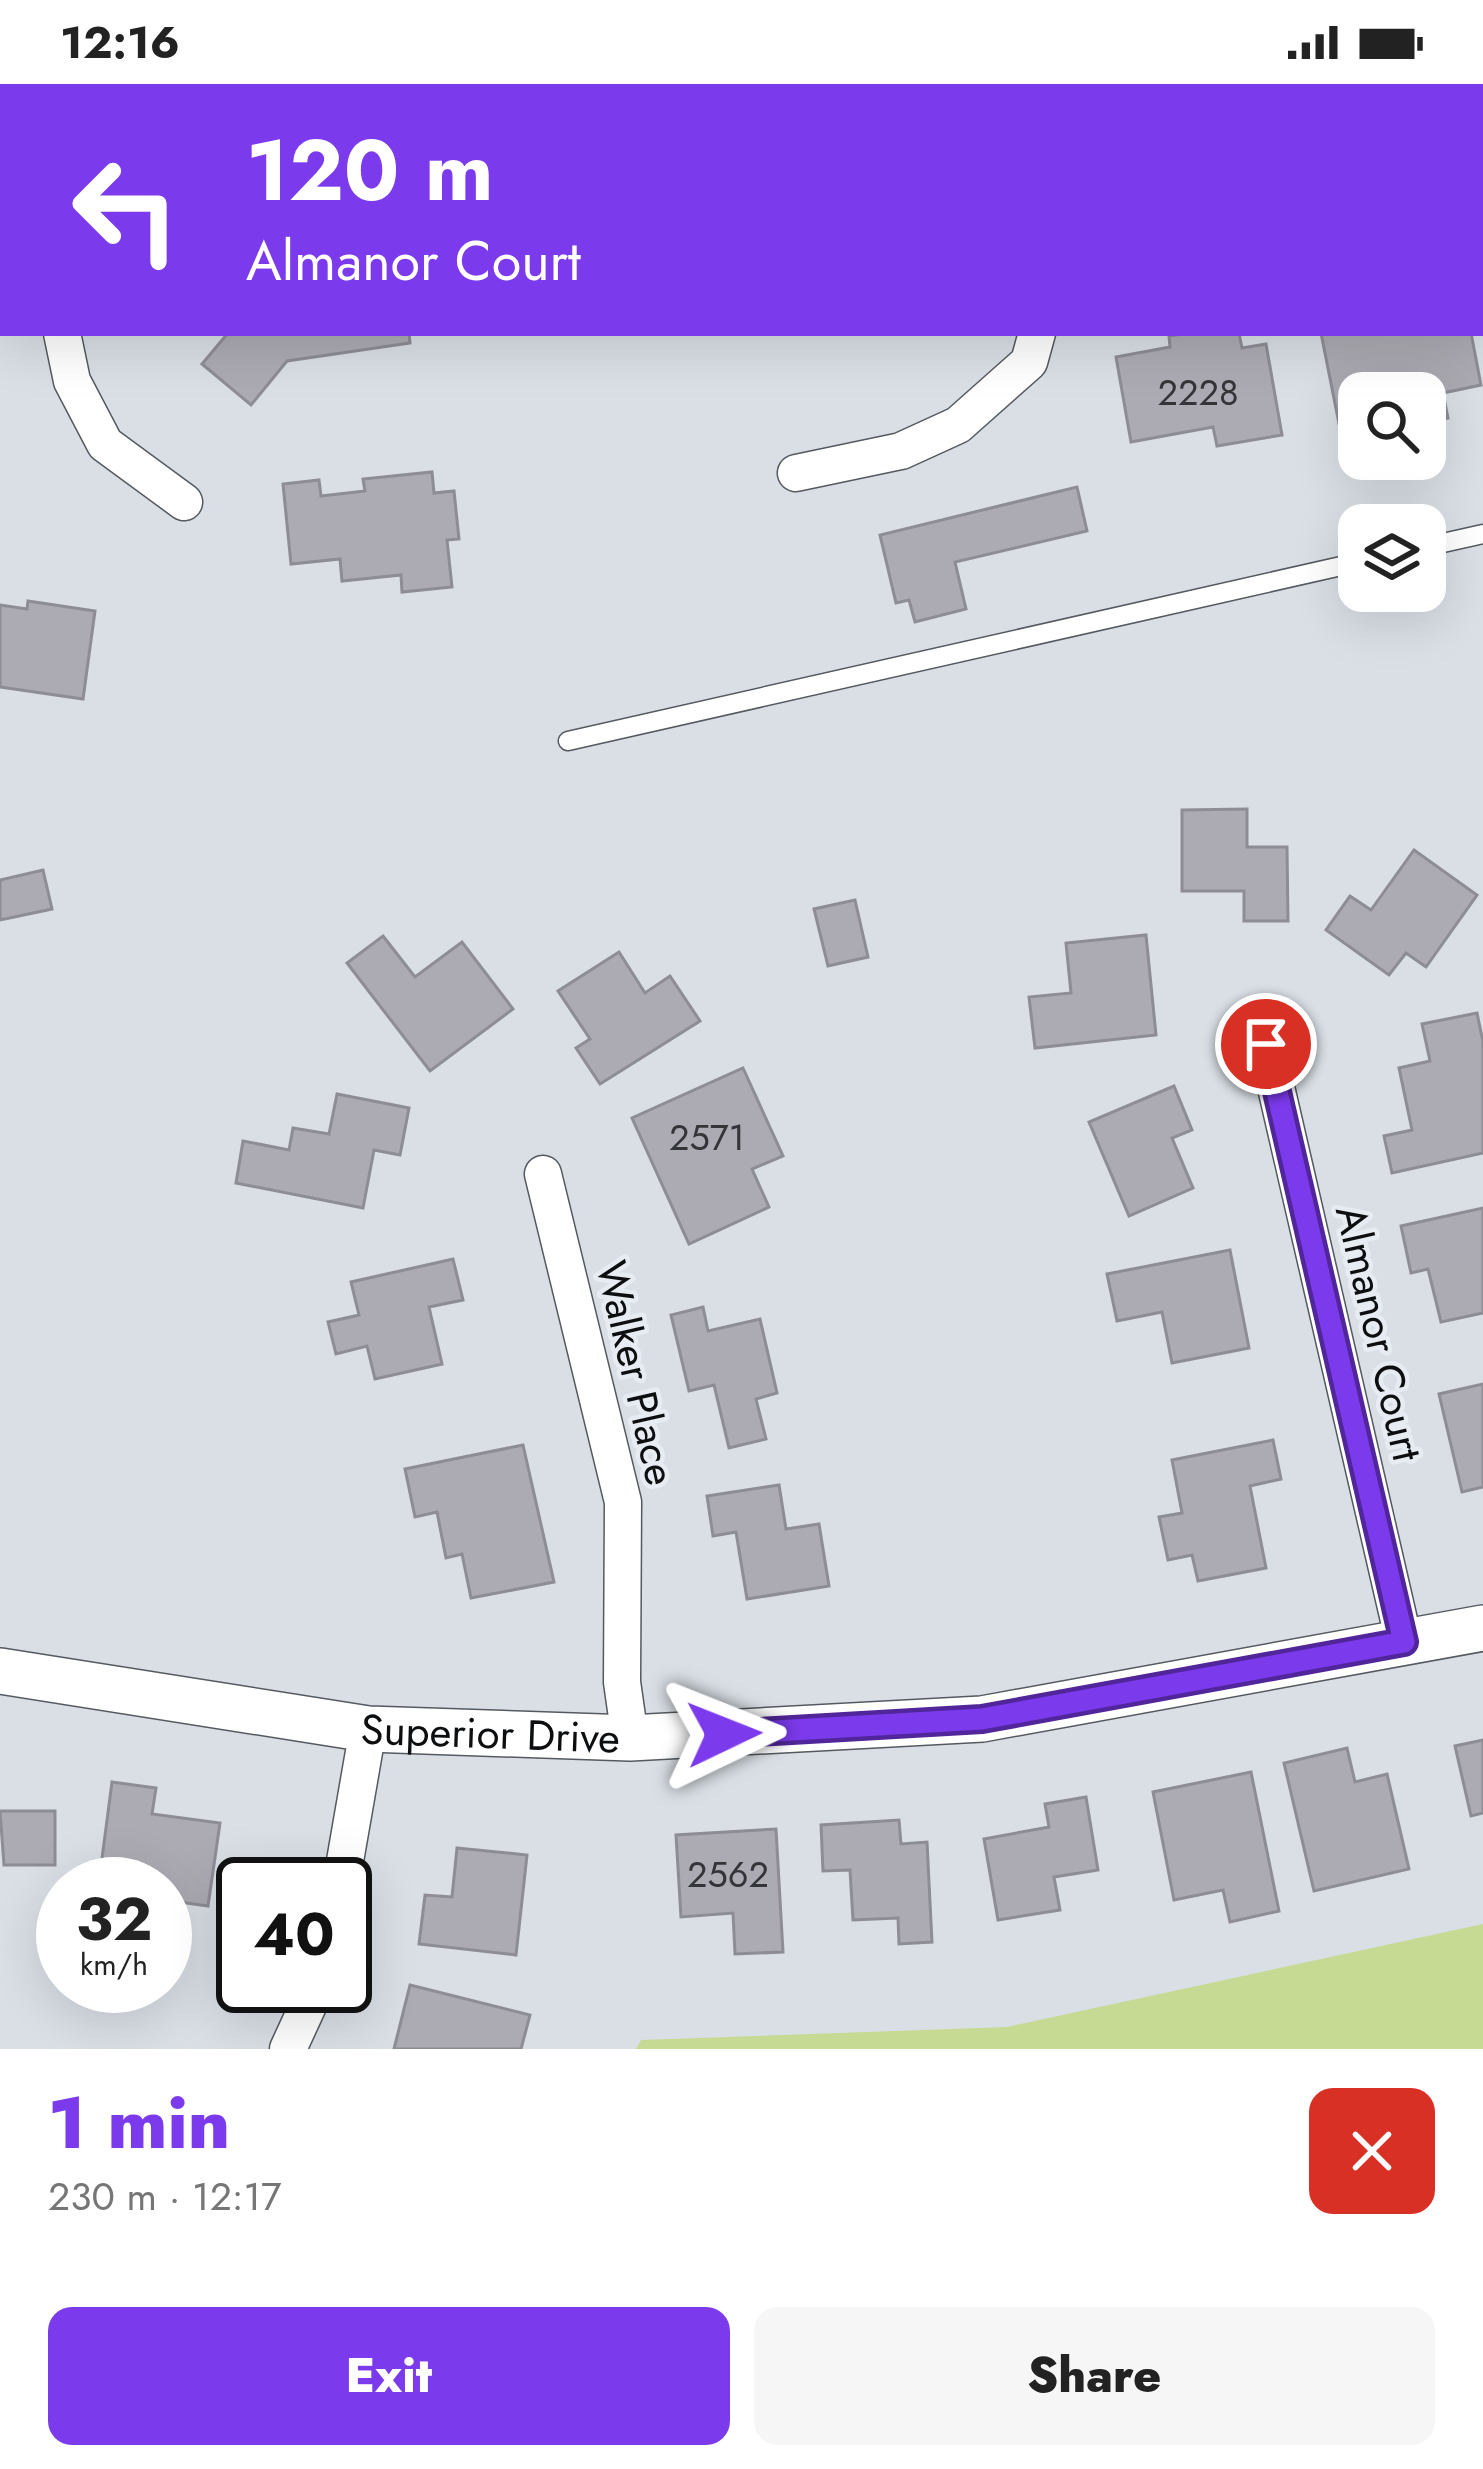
<!DOCTYPE html>
<html lang="en">
<head>
<meta charset="utf-8">
<style>
  body { margin:0; font-family:Jost,sans-serif; background:#f6f6f6; color:#222; height:100vh; display:flex; flex-direction:column; font-size:45px; white-space:nowrap }
  * { box-sizing:border-box; margin:0 }
  p { font-size:39px; color:#767676 }
  .icon { flex:none; width:66px; height:66px; fill:none; stroke:currentColor; stroke-width:2; stroke-linecap:round; stroke-linejoin:round }
  .map { position:relative; height:1965px; overflow:hidden }
  .panel { display:flex; flex-direction:column; background:#fff; flex:1 }
  .panel>* { flex:none }
  .guide { position:absolute; left:0px; top:0px; width:1485px; height:252px; box-shadow:0 12px 48px #0002; background:#7c3aed; color:#fff; overflow:hidden }
  .controls { position:absolute; left:1338px; top:288px; display:grid; gap:24px }
  .controls a { display:grid; place-items:center; width:108px; height:108px; border-radius:24px; background:#fff; box-shadow:0 12px 48px #0002; font-size:60px }
  .speed { position:absolute; left:36px; top:1773px; display:flex; gap:24px; font-size:60px; font-weight:700; text-align:center }
  .speed>* { display:grid; place-content:center; width:156px; height:156px; border-radius:50%; background:#fff; box-shadow:0 12px 48px #0002; line-height:1 }
  .speed small { font-size:30px; font-weight:400 }
  .speed .limit { border:6px solid #111; border-radius:18px; background:#fff; color:#111 }
  .pin { position:absolute; display:grid; place-items:center; width:102px; height:102px; color:#fff; margin:-51px; border:6px solid #fff; border-radius:50%; box-shadow:0 3px 12px #0007 }
  .me { position:absolute; width:132px; margin:-66px; rotate:88deg; stroke-linejoin:round; filter:drop-shadow(0 0 9px #0008) }
  .turn { display:flex; align-items:center; gap:42px; height:252px; padding:0 48px; font-size:54px }
  .turn .icon { width:156px; height:156px; stroke-width:2.5 }
  .turn b { display:block; font-size:84px; line-height:102px }
  .round { display:grid; place-items:center; flex:none; width:126px; height:126px; border-radius:24px; background:#f6f6f6 }
  .summary { display:flex; align-items:center; justify-content:space-between; height:204px; padding:0 48px }
  h1 { font-size:72px; font-weight:800; line-height:90px; color:#7c3aed }
  .button { display:flex; gap:24px; margin-top:auto; padding:24px 48px }
  .button a { flex:1; height:138px; border-radius:24px; background:#7c3aed; color:#fff; font-size:48px; font-weight:800; line-height:138px; text-align:center }
  .button a+a { background:#f6f6f6; color:#222 }
  .status { display:flex; justify-content:space-between; align-items:center; height:84px; padding:0 60px; background:#fff; direction:ltr }
  .status svg { height:33px; fill:currentColor }
  .map>svg:first-child { display:block }
</style>
</head>
<body>
<div class="status"><b>12:16</b><svg viewBox="0 0 49 12"><path d="M0 12V9h3v3zM5 12V6h3v6zM10 12V3h3v9zM15 12V0h3v12zM26 1h20v11H26zM47 4h2v5h-2z"/></svg></div>
<div class="map">
<svg width="1483" height="1965" viewBox="0 0 1483 1965">
  <rect width="100%" height="100%" fill="#d9dfe5"/>
  <polygon fill="#c6da94" points="1483,1840 1483,1965 636,1965 641,1956 1007,1943"/>
  <g fill="#acabb3" stroke="#8e8d95" stroke-width="3">
    <polygon points="1012,0 1124,0 1170,2 1011,3"/>
    <polygon points="1262,0 1410,0 1410,3 1263,3"/>
    <polygon points="228,249 409,249 410,259 287,277 251,321 202,280"/>
    <polygon points="1189,249 1239,249 1242,264 1266,260 1282,351 1217,362 1213,343 1131,358 1116,273 1170,263 1169,252"/>
    <polygon points="1321,249 1471,249 1481,301 1443,309 1448,334 1425,339 1425,309 1359,309 1359,375 1372,375 1347,380"/>
    <polygon points="432,388 434,409 454,407 459,455 447,456 452,503 402,508 401,491 342,497 340,475 291,480 283,400 319,396 321,412 365,407 363,395"/>
    <polygon points="1077,403 1087,447 955,478 966,525 915,538 909,516 896,519 880,451"/>
    <polygon points="28,517 95,527 83,615 0,603 0,521 27,525"/>
    <polygon points="1247,725 1247,763 1287,763 1288,837 1244,837 1244,807 1182,807 1182,726"/>
    <polygon points="1414,766 1477,811 1426,883 1406,869 1389,891 1326,846 1350,812 1371,826"/>
    <polygon points="43,786 52,825 0,836 0,796"/>
    <polygon points="855,816 868,873 828,882 814,825"/>
    <polygon points="1146,851 1156,951 1035,964 1029,913 1071,909 1066,859"/>
    <polygon points="383,852 415,893 462,858 513,925 430,987 347,879"/>
    <polygon points="619,868 645,909 670,892 700,937 600,1000 576,964 590,955 558,907"/>
    <polygon points="1477,929 1483,958 1483,1069 1392,1089 1384,1052 1412,1046 1399,984 1430,977 1422,940"/>
    <polygon points="743,984 783,1072 752,1085 769,1123 689,1160 632,1034"/>
    <polygon points="1174,1002 1192,1046 1172,1054 1193,1104 1129,1132 1089,1038"/>
    <polygon points="337,1010 409,1024 400,1071 374,1066 363,1124 236,1099 243,1057 289,1066 293,1044 329,1050"/>
    <polygon points="1483,1124 1483,1229 1441,1238 1428,1185 1411,1189 1401,1142"/>
    <polygon points="1230,1166 1249,1264 1172,1279 1162,1228 1117,1237 1107,1190"/>
    <polygon points="453,1175 463,1216 429,1223 442,1280 375,1295 367,1262 336,1270 328,1238 359,1231 351,1198"/>
    <polygon points="703,1223 708,1247 760,1235 777,1309 756,1315 766,1355 729,1364 714,1301 689,1307 671,1231"/>
    <polygon points="1483,1300 1483,1403 1462,1408 1439,1310"/>
    <polygon points="1273,1356 1281,1395 1250,1402 1266,1484 1198,1497 1192,1471 1168,1476 1159,1433 1182,1429 1172,1376"/>
    <polygon points="523,1361 554,1498 471,1514 462,1470 446,1474 437,1428 415,1433 405,1385"/>
    <polygon points="779,1401 786,1445 819,1440 829,1502 747,1515 736,1448 713,1452 707,1412"/>
    <polygon points="1483,1656 1483,1729 1471,1732 1455,1662"/>
    <polygon points="1347,1664 1355,1698 1387,1690 1409,1785 1314,1807 1284,1679"/>
    <polygon points="1251,1688 1279,1827 1230,1838 1223,1806 1174,1816 1153,1708"/>
    <polygon points="112,1698 156,1704 152,1730 220,1739 208,1822 165,1816 165,1800 127,1800 129,1786 101,1782"/>
    <polygon points="1086,1713 1098,1786 1054,1793 1060,1826 998,1836 984,1755 1049,1743 1045,1720"/>
    <polygon points="0,1727 55,1727 55,1781 4,1781"/>
    <polygon points="899,1736 901,1760 927,1758 932,1858 899,1860 898,1834 853,1836 850,1786 823,1787 821,1741"/>
    <polygon points="776,1745 783,1868 735,1870 733,1829 681,1833 676,1751"/>
    <polygon points="457,1764 527,1771 516,1871 419,1860 425,1811 452,1813"/>
    <polygon points="410,1901 530,1931 521,1965 394,1965"/>
  </g>
  <g fill="none" stroke-linecap="round" stroke-linejoin="round">
    <defs>
      <g id="service">
        <polyline points="1425,463 1483,450"/>
        <polyline points="568,657 1359,478"/>
      </g>
      <g id="minor">
        <polyline points="259,3 259,0"/>
        <polyline points="889,3 890,0"/>
        <polyline points="0,117 3,118"/>
        <polyline points="1482,130 1483,129"/>
        <polyline points="62,249 72,297 105,360 184,418"/>
        <polyline points="796,389 901,367 958,341 1029,278 1037,249"/>
        <polyline points="1266,960 1404,1558"/>
        <polyline points="543,1090 623,1418 622,1598 630,1654"/>
        <polyline points="341,1800 368,1645"/>
        <polyline points="288,1965 317,1902"/>
      </g>
      <g id="tertiary">
        <path id="s1" d="M 0,1587 L 368,1645 L 630,1654 L 982,1635 L 1483,1544"/>
      </g>
    </defs>
    <use href="#service" stroke="#545a5f" stroke-width="21"/>
    <use href="#minor" stroke="#545a5f" stroke-width="39"/>
    <use href="#tertiary" stroke="#545a5f" stroke-width="48"/>
    <use href="#service" stroke="#fff" stroke-width="18"/>
    <use href="#minor" stroke="#fff" stroke-width="36"/>
    <use href="#tertiary" stroke="#fff" stroke-width="45"/>
  </g>
  <g fill="none" stroke-linecap="round" stroke-linejoin="round">
    <defs>
      <polyline id="route" points="724,1650 982,1635 1404,1558 1266,960"/>
    </defs>
    <use href="#route" stroke="#51269a" stroke-width="30"/>
    <use href="#route" stroke="#7c3aed" stroke-width="21"/>
  </g>
  <g text-anchor="middle" dominant-baseline="central" stroke-width="9" stroke-linejoin="round" paint-order="stroke">
    <g font-size="36" fill="#343539">
      <text x="1198" y="308">2228</text>
      <text x="707" y="1053">2571</text>
      <text x="728" y="1790">2562</text>
    </g>
    <g font-size="42" fill="#0c0e10" stroke="#e6ecf2">
      <text transform="translate(1379 1249) rotate(77)">Almanor Court</text>
      <text transform="translate(636 1289) rotate(77)">Walker Place</text>
      <text stroke="none"><textPath href="#s1" startOffset="495">Superior Drive</textPath></text>
    </g>
  </g>
</svg>
<div class="controls">
<a><svg class="icon" aria-label="search" viewBox="0 0 24 24"><circle cx="10" cy="10" r="6"/><path d="M15 15l6 6"/></svg></a>
<a><svg class="icon" aria-label="layers" viewBox="0 0 24 24"><path d="M12 4l9 5-9 5-9-5zM3 14l9 5 9-5"/></svg></a>
</div>
<div class="speed"><div>32<small>km/h</small></div><div class="limit">40</div></div>
<div class="pin" style="left:1266px;top:960px;background:#d93025"><svg class="icon" aria-label="arrive" viewBox="0 0 24 24"><path d="M6 21V4h12l-3 4 3 4H6"/></svg></div>
<svg class="me" style="left:724px;top:1650px" viewBox="-20 -20 40 40"><path d="M0-17L14 15 0 8-14 15z" fill="#7c3aed" stroke="#fff" stroke-width="4"/></svg>
<div class="guide">
<div class="turn"><svg class="icon" aria-label="left" viewBox="0 0 24 24"><path d="M17 20v-9H6M10 6l-5 5 5 5"/></svg><div><b>120 m</b>Almanor Court</div></div>
</div>
</div>
<section class="panel">
<div class="summary"><div><h1>1 min</h1><p>230 m · 12:17</p></div><a class="round" style="background:#d93025;color:#fff"><svg class="icon" aria-label="close" viewBox="0 0 24 24"><path d="M6 6l12 12M18 6L6 18"/></svg></a></div>
<div class="button"><a>Exit</a><a>Share</a></div>
</section>
</body>
</html>
